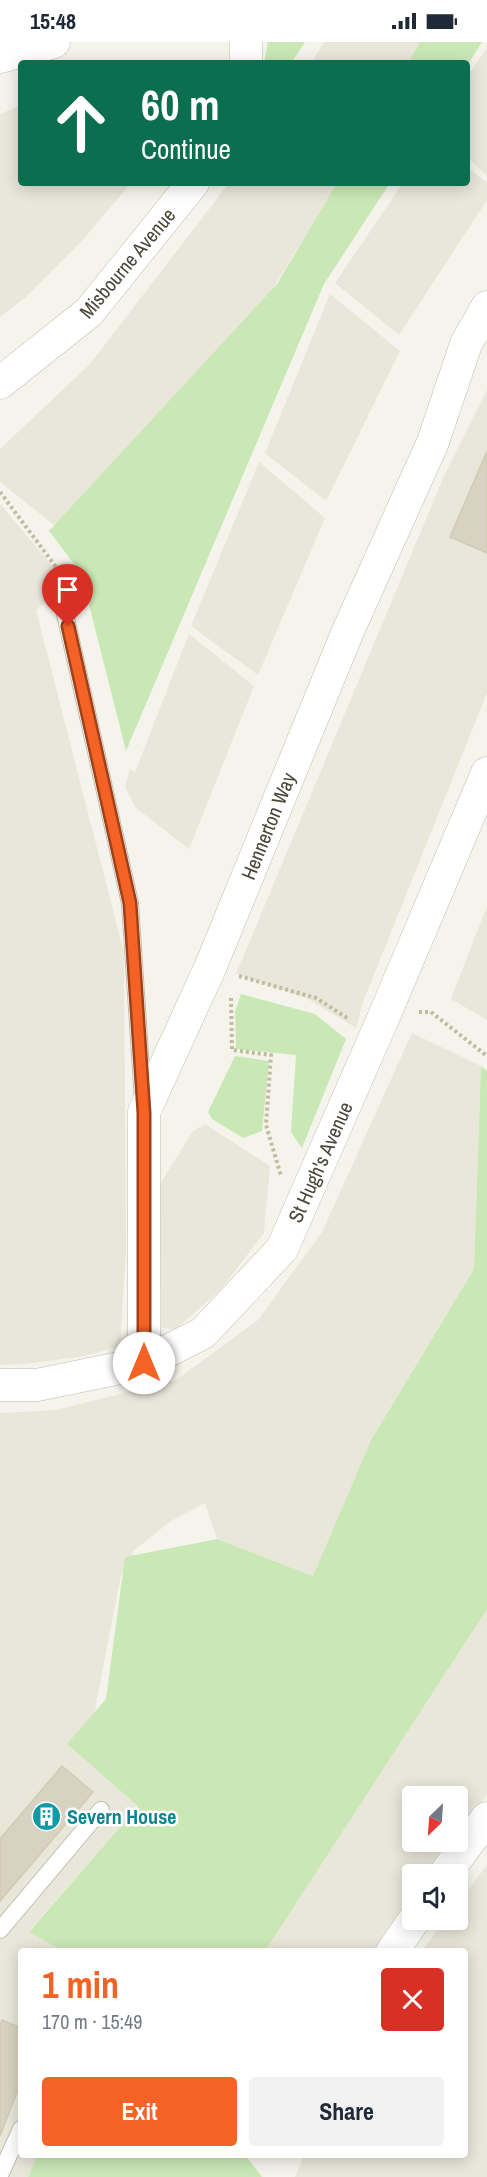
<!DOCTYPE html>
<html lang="en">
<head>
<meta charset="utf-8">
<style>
  body { margin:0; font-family:"Archivo Narrow",sans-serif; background:#f2f2f3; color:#1f2937; height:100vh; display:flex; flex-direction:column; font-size:22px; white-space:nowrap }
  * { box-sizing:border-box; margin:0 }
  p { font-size:20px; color:#747a83 }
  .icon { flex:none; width:33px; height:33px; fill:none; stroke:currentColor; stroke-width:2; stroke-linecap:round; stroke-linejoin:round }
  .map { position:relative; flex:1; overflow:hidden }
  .details { position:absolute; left:18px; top:1906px; width:450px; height:210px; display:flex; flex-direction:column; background:#fff; border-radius:6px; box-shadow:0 3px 15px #0003 }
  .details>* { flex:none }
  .guide { position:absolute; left:18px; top:18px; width:452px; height:126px; border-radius:6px; box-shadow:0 3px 15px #0003; background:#0b6e4f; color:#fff; overflow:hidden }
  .needle { width:39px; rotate:205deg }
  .controls { position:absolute; left:402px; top:1744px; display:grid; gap:12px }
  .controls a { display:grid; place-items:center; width:66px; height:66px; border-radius:6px; background:#fff; box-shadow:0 3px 15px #0003; font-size:30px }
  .pin { position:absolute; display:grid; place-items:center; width:51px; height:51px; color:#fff; margin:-62px -26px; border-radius:50% 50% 50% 0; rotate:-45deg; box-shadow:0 0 6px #0007 }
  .pin .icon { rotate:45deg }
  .me { position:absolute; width:66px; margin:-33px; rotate:0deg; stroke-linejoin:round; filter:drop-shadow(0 0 4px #0008) }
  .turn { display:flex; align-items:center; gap:21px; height:126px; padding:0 24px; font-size:27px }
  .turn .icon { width:78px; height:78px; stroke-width:2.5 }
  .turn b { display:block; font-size:42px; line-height:51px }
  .round { display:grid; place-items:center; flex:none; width:63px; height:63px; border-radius:6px; background:#f2f2f3 }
  .overview { display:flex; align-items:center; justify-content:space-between; height:102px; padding:0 24px }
  h1 { font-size:36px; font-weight:700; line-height:45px; color:#f46225 }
  .button { display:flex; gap:12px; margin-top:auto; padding:12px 24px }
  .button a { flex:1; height:69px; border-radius:6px; background:#f46225; color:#fff; font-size:24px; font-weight:700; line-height:69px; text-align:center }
  .button a+a { background:#f2f2f3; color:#1f2937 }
  .status { display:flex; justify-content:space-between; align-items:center; height:42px; padding:0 30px; background:#fff; direction:ltr }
  .status svg { height:16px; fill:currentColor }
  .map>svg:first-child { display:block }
</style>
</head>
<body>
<div class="status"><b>15:48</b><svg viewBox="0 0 49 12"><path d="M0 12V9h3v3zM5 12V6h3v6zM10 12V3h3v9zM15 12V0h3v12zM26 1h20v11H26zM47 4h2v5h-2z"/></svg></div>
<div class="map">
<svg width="487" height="2135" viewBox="0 0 487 2135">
  <rect width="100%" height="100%" fill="#f5f4ec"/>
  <g fill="#e9e7da">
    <polygon points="324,0 425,0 412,21 311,21"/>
    <polygon points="487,5 487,134 467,115 466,37"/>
    <polygon points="21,63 21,141 131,141 80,201 27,254 0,275 0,72"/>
    <polygon points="467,125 487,141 487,158 399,293 335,241 403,141 466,141"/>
    <polygon points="229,141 338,141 270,251 55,484 0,440 0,407 90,322"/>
    <polygon points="330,252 400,309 326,459 265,411"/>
    <polygon points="487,348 487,651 363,960 356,986 308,957 236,932 444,434"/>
    <polygon points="259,420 325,476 258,633 191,584"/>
    <polygon points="0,462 68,542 36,568 124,911 126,1209 120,1304 85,1314 25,1322 0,1323"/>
    <polygon points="189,592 254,644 189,807 135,765 125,745 130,727 135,730"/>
    <polygon points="487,864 487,978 451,957"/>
    <polygon points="412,991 481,1024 474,1227 371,1398 313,1534 217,1497 205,1461 171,1479 132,1510 135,1517 121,1533 90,1694 138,1764 29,1889 63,1909 21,1910 21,2114 37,2114 28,2135 0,2135 0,1371 56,1368 176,1338 258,1278 322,1190"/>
    <polygon points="205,1082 270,1124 264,1191 221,1247 175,1288 161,1285 160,1142 193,1089"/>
    <polygon points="487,1492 487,1753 458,1792 458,1755 412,1755 412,1800 451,1800 426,1833 412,1833 412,1853 374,1909 229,1910"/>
    <polygon points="487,1823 487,2135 295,2135 304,2114 465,2114 465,1910 422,1909 445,1878 458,1878 458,1862"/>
  </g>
  <g fill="#cae8b6">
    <polygon points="268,0 305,0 291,21 264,21"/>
    <polygon points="420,0 482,0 467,24 466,21 408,21"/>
    <polygon points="337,141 390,141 324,242 126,709 81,531 49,489 277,242"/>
    <polygon points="241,952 315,972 346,997 302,1106 291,1090 296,1013 236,1007 235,969"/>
    <polygon points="235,1014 269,1019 262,1089 243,1096 212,1077 208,1070"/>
    <polygon points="481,1024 487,1029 487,1567 265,1909 63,1909 29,1890 138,1764 67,1702 106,1657 125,1515 217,1497 313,1534 371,1398 474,1227"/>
    <polygon points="37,2114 246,2114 262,2135 28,2135"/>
  </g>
  <g fill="#d7d2c1" stroke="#d2cbb5" stroke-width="1.5">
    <polygon points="487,409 487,511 450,495"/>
    <polygon points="62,1724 93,1750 0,1859 0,1797"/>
    <polygon points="2,1978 21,1986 21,2040 0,2094 0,1984"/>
  </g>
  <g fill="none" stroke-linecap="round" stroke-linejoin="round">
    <defs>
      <g id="lane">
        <polyline points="63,563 130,861 143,1058"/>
        <polyline points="0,1888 101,1768"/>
        <polyline points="0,2133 21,2087"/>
      </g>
      <g id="street">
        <polyline points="0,15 54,0"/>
        <polyline points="246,21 246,0"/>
        <polyline points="0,341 89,270 193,141"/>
        <polyline points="144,1321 144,1070 210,926 348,589 433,400 466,302 487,265"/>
        <polyline points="0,1343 37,1343 144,1321 203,1291 282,1207 385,972 487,731"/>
        <polyline points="444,1833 487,1776"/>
        <polyline points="392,1910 414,1878"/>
      </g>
    </defs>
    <use href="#lane" stroke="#c1bdae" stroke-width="18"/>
    <use href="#street" stroke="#c1bdae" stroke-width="33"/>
    <g stroke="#c2bba0" stroke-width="4" stroke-dasharray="3 3" stroke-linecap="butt">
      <polyline points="0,450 68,541"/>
      <polyline points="239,934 316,956 349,977"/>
      <polyline points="231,956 232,1008 271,1013 266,1083 281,1134"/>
      <polyline points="419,970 431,970 487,1014"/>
    </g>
    <use href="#lane" stroke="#fff" stroke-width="16"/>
    <use href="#street" stroke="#fff" stroke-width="32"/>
  </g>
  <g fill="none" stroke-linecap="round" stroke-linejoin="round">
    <defs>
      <polyline id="route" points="68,584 130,861 144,1071 144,1321"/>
    </defs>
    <use href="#route" stroke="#9f4018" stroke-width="15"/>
    <use href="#route" stroke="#f46225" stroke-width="10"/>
  </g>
  <defs>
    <symbol id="building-disc" viewBox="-11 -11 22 22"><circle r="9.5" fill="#0f9aa8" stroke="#fff"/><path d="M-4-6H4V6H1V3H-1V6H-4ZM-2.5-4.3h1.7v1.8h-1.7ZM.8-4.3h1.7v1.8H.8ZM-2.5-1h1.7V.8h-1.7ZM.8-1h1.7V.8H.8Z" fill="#fff"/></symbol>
  </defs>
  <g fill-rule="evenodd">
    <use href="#building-disc" x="30" y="1758" width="33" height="33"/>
  </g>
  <g text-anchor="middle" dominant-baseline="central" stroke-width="5" stroke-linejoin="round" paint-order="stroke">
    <g font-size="20" fill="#4a4639" stroke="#fff">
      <text transform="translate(127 221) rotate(-50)">Misbourne Avenue</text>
      <text transform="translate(268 784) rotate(-68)">Hennerton Way</text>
      <text transform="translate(320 1120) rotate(-66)">St Hugh's Avenue</text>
    </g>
    <g font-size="20" font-weight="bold" fill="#0d838f" stroke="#fff" text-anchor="start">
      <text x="67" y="1774">Severn House</text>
    </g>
  </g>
</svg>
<div class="controls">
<a><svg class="needle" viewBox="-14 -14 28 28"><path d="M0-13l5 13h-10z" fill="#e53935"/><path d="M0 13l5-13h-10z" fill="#747a83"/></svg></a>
<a><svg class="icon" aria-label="sound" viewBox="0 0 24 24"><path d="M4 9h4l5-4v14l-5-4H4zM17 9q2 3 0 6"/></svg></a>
</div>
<div class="pin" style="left:68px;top:584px;background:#d93025"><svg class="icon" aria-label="arrive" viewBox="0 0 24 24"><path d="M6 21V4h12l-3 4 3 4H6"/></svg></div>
<svg class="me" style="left:144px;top:1321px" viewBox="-20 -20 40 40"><circle r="19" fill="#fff"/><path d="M0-13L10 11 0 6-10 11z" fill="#f46225"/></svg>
<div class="guide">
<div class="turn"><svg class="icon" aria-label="ahead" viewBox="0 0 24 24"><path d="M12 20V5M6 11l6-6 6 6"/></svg><div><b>60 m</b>Continue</div></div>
</div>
<section class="details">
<div class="overview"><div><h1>1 min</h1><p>170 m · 15:49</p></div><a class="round" style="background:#d93025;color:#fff"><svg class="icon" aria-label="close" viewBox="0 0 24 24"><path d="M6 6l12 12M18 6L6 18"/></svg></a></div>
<div class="button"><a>Exit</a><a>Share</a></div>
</section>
</div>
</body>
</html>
